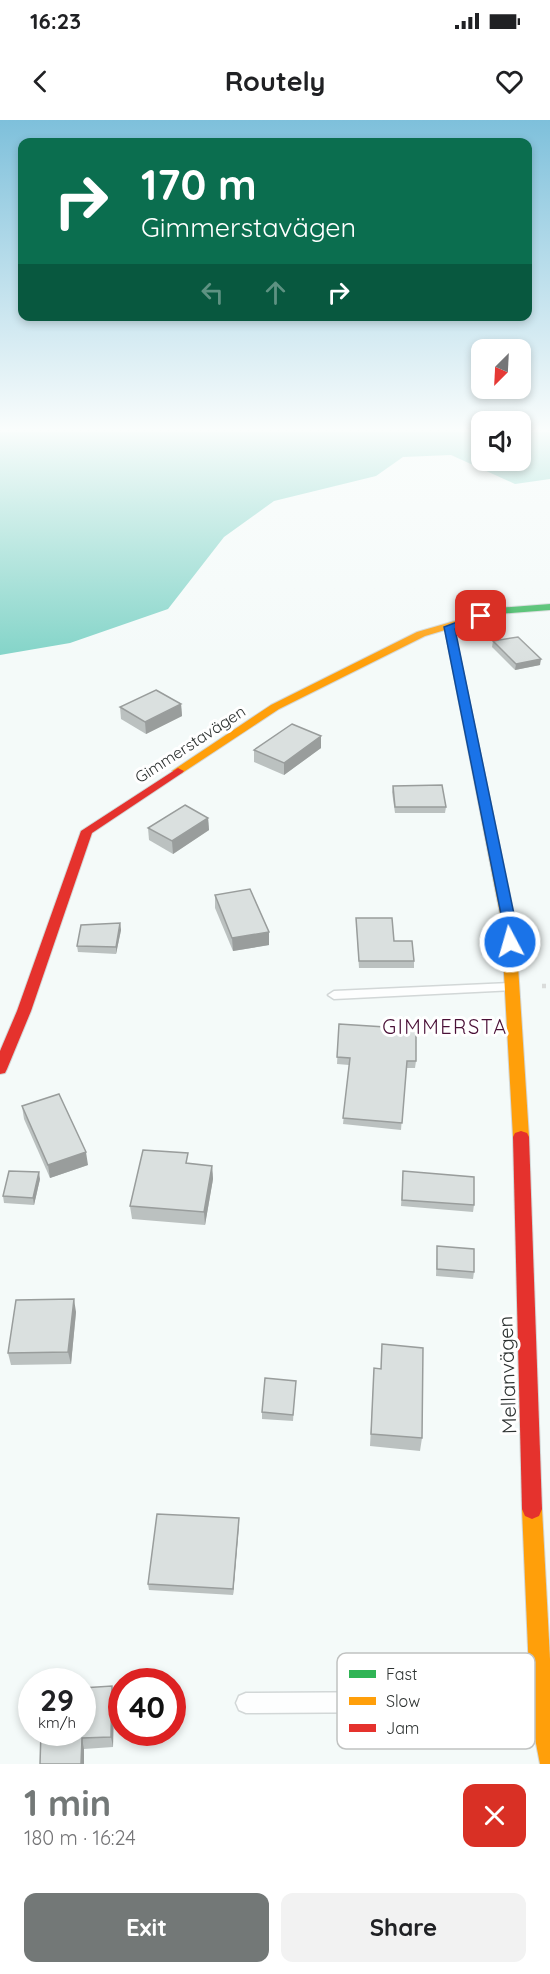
<!DOCTYPE html>
<html lang="en">
<head>
<meta charset="utf-8">
<style>
  body { margin:0; font-family:Quicksand,sans-serif; background:#f2f2f2; color:#202124; height:100vh; display:flex; flex-direction:column; font-size:22px; white-space:nowrap }
  * { box-sizing:border-box; margin:0 }
  p { font-size:20px; color:#757577 }
  .icon { flex:none; width:33px; height:33px; fill:none; stroke:currentColor; stroke-width:2; stroke-linecap:round; stroke-linejoin:round }
  .map { position:relative; height:1644px; overflow:hidden }
  .sheet { display:flex; flex-direction:column; background:#fff; flex:1 }
  .sheet>* { flex:none }
  .hud { position:absolute; left:18px; top:18px; width:514px; height:183px; border-radius:12px; box-shadow:0 3px 9px #0003; background:#0b6e4f; color:#fff; overflow:hidden }
  .needle { width:39px; rotate:204deg }
  .fabs { position:absolute; left:471px; top:219px; display:grid; gap:12px }
  .fabs a { display:grid; place-items:center; width:60px; height:60px; border-radius:12px; background:#fff; box-shadow:0 3px 9px #0003; font-size:30px }
  .speed { position:absolute; left:18px; top:1548px; display:flex; gap:12px; font-size:30px; font-weight:700; text-align:center }
  .speed>* { display:grid; place-content:center; width:78px; height:78px; border-radius:50%; background:#fff; box-shadow:0 3px 9px #0003; line-height:1 }
  .speed small { font-size:15px; font-weight:400 }
  .speed .limit { border:9px solid #d22; background:#fff; color:#111 }
  .pin { position:absolute; display:grid; place-items:center; width:51px; height:51px; color:#fff; margin:-26px; border-radius:12px; box-shadow:0 3px 9px #0006 }
  .me { position:absolute; width:66px; margin:-33px; rotate:354deg; stroke-linejoin:round; filter:drop-shadow(0 0 4px #0008) }
  .turn { display:flex; align-items:center; gap:21px; height:126px; padding:0 24px; font-size:27px }
  .turn .icon { width:78px; height:78px; stroke-width:2.5 }
  .turn b { display:block; font-size:42px; line-height:51px }
  .lanes { display:flex; align-items:center; height:57px; padding:0 24px; background:#0003; justify-content:center; gap:30px; direction:ltr }
  .lanes .off { opacity:.35 }
  .round { display:grid; place-items:center; flex:none; width:63px; height:63px; border-radius:12px; background:#f2f2f2 }
  .head { display:flex; align-items:center; justify-content:space-between; height:102px; padding:0 24px }
  h1 { font-size:36px; font-weight:700; line-height:45px; color:#737877 }
  .button { display:flex; gap:12px; margin-top:auto; padding:12px 24px }
  .button a { flex:1; height:69px; border-radius:12px; background:#737877; color:#fff; font-size:24px; font-weight:700; line-height:69px; text-align:center }
  .button a+a { background:#f2f2f2; color:#202124 }
  .status { display:flex; justify-content:space-between; align-items:center; height:42px; padding:0 30px; background:#fff; direction:ltr }
  .status svg { height:16px; fill:currentColor }
  header { display:flex; justify-content:space-between; align-items:center; height:78px; padding:0 24px; background:#fff; font-size:27px; font-weight:700 }
  .map>svg:first-child { display:block }
</style>
</head>
<body>
<div class="status"><b>16:23</b><svg viewBox="0 0 49 12"><path d="M0 12V9h3v3zM5 12V6h3v6zM10 12V3h3v9zM15 12V0h3v12zM26 1h20v11H26zM47 4h2v5h-2z"/></svg></div>
<header><svg class="icon" aria-label="back" viewBox="0 0 24 24"><path d="M15 5l-7 7 7 7"/></svg>Routely<svg class="icon" aria-label="heart" viewBox="0 0 24 24"><path d="M12 20l-8-8c-3-5 5-10 8-4 3-6 11-1 8 4z"/></svg></header>
<div class="map">
<svg width="550" height="1644" viewBox="0 0 550 1644">
  <rect width="100%" height="100%" fill="#f4faf9"/>
  <polygon fill="#80d3c7" points="0,312 481,312 482,340 520,340 521,312 550,312 550,359 515,364 451,335 403,337 376,356 274,381 224,417 168,489 70,523 0,535"/>
  <g fill="none" stroke-linecap="round" stroke-linejoin="round">
    <defs>
      <g id="lane">
        <polygon points="510,863 516,867 514,870 334,879 328,875 334,871"/>
        <polygon points="550,1571 550,1591 246,1593 239,1590 236,1583 239,1576 246,1573"/>
      </g>
      <polygon id="fast" points="550,484 550,490 498,494 465,504 460,501 497,488"/>
      <g id="slow">
        <polygon points="465,498 470,501 454,507 515,799 529,1017 527,1021 521,1023 515,1021 513,1017 501,799 445,510 425,516 279,589 182,653 178,654 172,651 271,585 417,512"/>
        <polygon points="532,1379 539,1382 542,1389 550,1539 550,1644 540,1644 531,1598 522,1389 525,1382"/>
      </g>
      <g id="jam">
        <polygon points="178,648 184,651 182,653 92,713 31,891 7,949 5,953 0,954 0,931 17,891 81,711"/>
        <polygon points="521,1011 527,1013 529,1017 542,1389 539,1396 532,1399 525,1396 522,1389 513,1017 515,1013"/>
      </g>
    </defs>
    <use href="#lane" stroke="#d2d7d7" stroke-width="3"/>
    <use href="#fast" stroke="#d2d7d7" stroke-width="2"/>
    <use href="#slow" stroke="#d2d7d7" stroke-width="2"/>
    <use href="#jam" stroke="#d2d7d7" stroke-width="2"/>
    <polyline stroke="#dadcdb" stroke-width="4.5" stroke-dasharray="4 5" stroke-linecap="butt" points="542,866 550,866"/>
    <use href="#lane" fill="#fdfefe" fill-rule="evenodd"/>
    <use href="#fast" fill="#30b455" fill-rule="evenodd"/>
    <use href="#slow" fill="#ff9f0a" fill-rule="evenodd"/>
    <use href="#jam" fill="#e5322d" fill-rule="evenodd"/>
  </g>
  <g fill="#bbc1c0">
    <polygon points="493,521 540,545 515,550 492,527"/>
    <polygon points="181,584 182,596 146,614 121,599 120,587"/>
    <polygon points="321,616 321,628 284,655 254,642 254,630"/>
    <polygon points="393,666 446,687 445,693 395,693 392,672"/>
    <polygon points="208,698 209,710 173,734 149,720 148,708"/>
    <polygon points="215,775 269,812 269,825 233,831 215,788"/>
    <polygon points="356,798 394,821 414,841 414,848 359,848"/>
    <polygon points="120,803 121,810 116,834 78,832 77,826"/>
    <polygon points="339,904 416,941 415,948 406,948 401,1010 343,1004 349,945 337,944"/>
    <polygon points="22,986 88,1045 50,1058 24,999"/>
    <polygon points="189,1044 212,1046 213,1059 205,1105 132,1099 130,1086"/>
    <polygon points="403,1051 474,1085 473,1092 401,1086"/>
    <polygon points="40,1059 34,1085 4,1083 3,1076"/>
    <polygon points="437,1126 474,1152 473,1159 436,1156"/>
    <polygon points="76,1192 71,1244 11,1245 8,1233"/>
    <polygon points="382,1224 422,1318 420,1331 370,1326 374,1248 381,1249"/>
    <polygon points="295,1267 293,1301 262,1299 262,1292"/>
    <polygon points="239,1398 233,1475 149,1470 148,1464"/>
    <polygon points="114,1577 113,1627 84,1629 40,1644"/>
  </g>
  <g fill="#999d9c">
    <polygon points="541,539 540,545 515,550 516,544"/>
    <polygon points="181,584 182,596 146,614 145,602"/>
    <polygon points="321,616 321,628 284,655 284,643"/>
    <polygon points="208,698 209,710 173,734 172,721"/>
    <polygon points="120,803 121,810 116,834 116,827"/>
    <polygon points="269,812 269,825 233,831 232,818"/>
    <polygon points="86,1032 88,1045 50,1058 48,1045"/>
    <polygon points="212,1046 213,1059 205,1105 204,1092"/>
    <polygon points="39,1052 40,1059 34,1085 33,1078"/>
    <polygon points="74,1179 76,1192 71,1244 68,1232"/>
    <polygon points="239,1398 239,1405 233,1475 233,1469"/>
    <polygon points="112,1566 114,1577 113,1627 111,1617"/>
    <polygon points="82,1618 84,1629 84,1644 81,1644"/>
  </g>
  <g fill="#dae0df" stroke="#999d9c" stroke-width="1.5">
    <polygon points="518,517 541,539 516,544 493,521"/>
    <polygon points="156,570 181,584 145,602 120,587"/>
    <polygon points="292,604 321,616 284,643 254,630"/>
    <polygon points="442,665 446,687 395,687 393,666"/>
    <polygon points="185,685 208,698 172,721 148,708"/>
    <polygon points="250,769 269,812 232,818 215,775"/>
    <polygon points="356,798 392,798 394,821 412,821 414,841 359,841"/>
    <polygon points="120,803 116,827 77,826 81,805"/>
    <polygon points="339,904 416,909 416,941 407,941 402,1003 343,998 350,938 337,937"/>
    <polygon points="59,974 86,1032 48,1045 22,986"/>
    <polygon points="143,1030 188,1033 186,1043 212,1046 204,1092 130,1086"/>
    <polygon points="9,1051 39,1052 33,1078 3,1076"/>
    <polygon points="403,1051 474,1057 474,1085 402,1080"/>
    <polygon points="437,1126 474,1129 474,1152 437,1149"/>
    <polygon points="74,1179 68,1232 8,1233 16,1180"/>
    <polygon points="382,1224 423,1228 422,1318 371,1314 374,1248 381,1249"/>
    <polygon points="265,1258 296,1261 293,1295 262,1292"/>
    <polygon points="157,1394 239,1398 233,1469 148,1464"/>
    <polygon points="112,1566 111,1617 82,1618 81,1644 40,1644 41,1612 82,1612 82,1568"/>
  </g>
  <linearGradient id="sky" x2="0" y2="1"><stop stop-color="#7ec0db"/><stop offset="0.57" stop-color="#fafdfc"/><stop offset="1" stop-color="#fafdfc" stop-opacity="0"/></linearGradient>
  <rect width="550" height="543" fill="url(#sky)"/>
  <polygon fill="#1a73e8" stroke="#114b97" stroke-width="1.5" points="481,493 485,494 485,498 455,509 515,799 517,822 510,826 503,822 502,799 444,507"/>
  <g text-anchor="middle" dominant-baseline="central" stroke-width="6" stroke-linejoin="round" paint-order="stroke">
    <g font-size="16" fill="#2d3231" stroke="#fff">
      <text transform="translate(190 624) rotate(-33)">Gimmerstavägen</text>
    </g>
    <g font-size="20" letter-spacing="1.5" fill="#4a1037" stroke="#fff">
      <text x="445" y="906">GIMMERSTA</text>
    </g>
    <g font-size="20" fill="#2d3231" stroke="#fff">
      <text transform="translate(507 1255) rotate(-92)">Mellanvägen</text>
    </g>
  </g>
  <rect x="337" y="1533" width="198" height="96" rx="9" fill="#fff" stroke="#c0c2c1" stroke-width="1.5"/>
  <rect x="349" y="1550" width="27" height="8" fill="#30b455"/>
  <rect x="349" y="1577" width="27" height="8" fill="#ff9f0a"/>
  <rect x="349" y="1604" width="27" height="8" fill="#e5322d"/>
  <g font-size="16" fill="#2d3231">
    <text x="386" y="1560">Fast</text>
    <text x="386" y="1587">Slow</text>
    <text x="386" y="1614">Jam</text>
  </g>
</svg>
<div class="fabs">
<a><svg class="needle" viewBox="-14 -14 28 28"><path d="M0-13l5 13h-10z" fill="#e53935"/><path d="M0 13l5-13h-10z" fill="#757577"/></svg></a>
<a><svg class="icon" aria-label="sound" viewBox="0 0 24 24"><path d="M4 9h4l5-4v14l-5-4H4zM17 9q2 3 0 6"/></svg></a>
</div>
<div class="speed"><div>29<small>km/h</small></div><div class="limit">40</div></div>
<div class="pin" style="left:481px;top:496px;background:#d93025"><svg class="icon" aria-label="arrive" viewBox="0 0 24 24"><path d="M6 21V4h12l-3 4 3 4H6"/></svg></div>
<svg class="me" style="left:510px;top:822px" viewBox="-20 -20 40 40"><circle r="17" fill="#1a73e8" stroke="#fff" stroke-width="3"/><path d="M0-11L8 9 0 5-8 9z" fill="#fff"/></svg>
<div class="hud">
<div class="turn"><svg class="icon" aria-label="right" viewBox="0 0 24 24"><path d="M7 20v-9h11M14 6l5 5-5 5"/></svg><div><b>170 m</b>Gimmerstavägen</div></div>
<div class="lanes"><svg class="icon off" aria-label="left" viewBox="0 0 24 24"><path d="M17 20v-9H6M10 6l-5 5 5 5"/></svg><svg class="icon off" aria-label="ahead" viewBox="0 0 24 24"><path d="M12 20V5M6 11l6-6 6 6"/></svg><svg class="icon" aria-label="right" viewBox="0 0 24 24"><path d="M7 20v-9h11M14 6l5 5-5 5"/></svg></div>
</div>
</div>
<section class="sheet">
<div class="head"><div><h1>1 min</h1><p>180 m · 16:24</p></div><a class="round" style="background:#d93025;color:#fff"><svg class="icon" aria-label="close" viewBox="0 0 24 24"><path d="M6 6l12 12M18 6L6 18"/></svg></a></div>
<div class="button"><a>Exit</a><a>Share</a></div>
</section>
</body>
</html>
